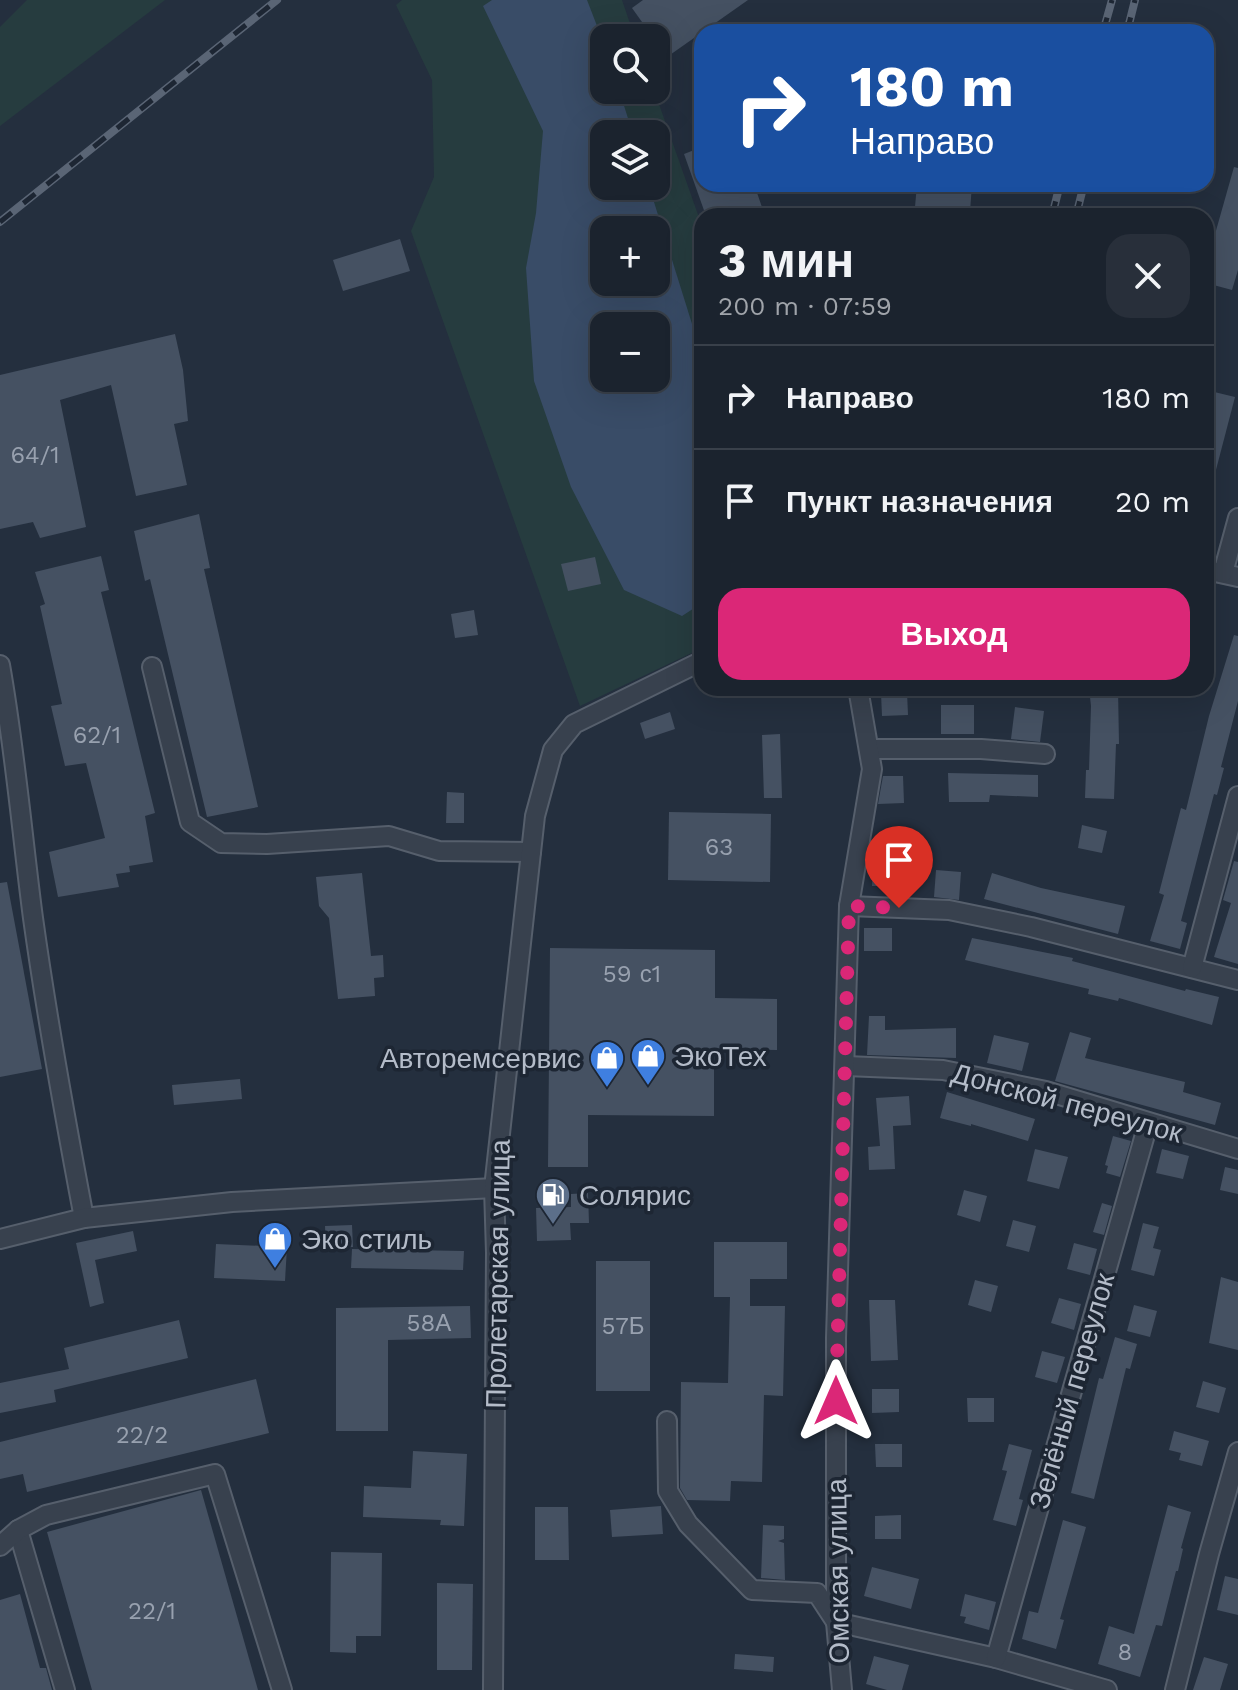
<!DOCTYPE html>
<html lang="ru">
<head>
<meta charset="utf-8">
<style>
  body { margin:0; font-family:"Work Sans",sans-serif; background:#282f3a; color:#f1f3f6; height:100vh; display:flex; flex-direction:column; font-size:30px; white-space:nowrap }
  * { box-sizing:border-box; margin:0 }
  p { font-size:26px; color:#a0a4aa }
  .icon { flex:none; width:44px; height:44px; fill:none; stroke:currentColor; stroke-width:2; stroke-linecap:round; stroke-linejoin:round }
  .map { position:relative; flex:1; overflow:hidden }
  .sheet { position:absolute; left:694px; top:208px; width:520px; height:488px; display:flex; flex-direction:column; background:#1b232e; border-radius:24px; box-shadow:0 8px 32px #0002,0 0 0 2px #39404a }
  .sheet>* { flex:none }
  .hud { position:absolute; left:694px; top:24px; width:520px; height:168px; border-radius:24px; box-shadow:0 8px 32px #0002,0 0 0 2px #39404a; background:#1a4fa0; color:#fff; overflow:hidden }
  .buttons { position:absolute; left:590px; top:24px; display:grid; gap:16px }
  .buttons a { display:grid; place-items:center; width:80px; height:80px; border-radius:16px; background:#1b232e; box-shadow:0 8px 32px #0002,0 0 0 2px #39404a; font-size:40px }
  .pin { position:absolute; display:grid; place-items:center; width:68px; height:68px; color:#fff; margin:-82px -34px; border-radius:50% 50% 50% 0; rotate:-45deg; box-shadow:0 0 8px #0007 }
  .pin .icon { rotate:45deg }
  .me { position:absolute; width:88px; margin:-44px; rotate:0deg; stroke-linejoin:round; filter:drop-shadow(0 0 6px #0008) }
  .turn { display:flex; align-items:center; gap:28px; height:168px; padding:0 24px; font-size:36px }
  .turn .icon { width:104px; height:104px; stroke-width:2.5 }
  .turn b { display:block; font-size:56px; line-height:68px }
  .round { display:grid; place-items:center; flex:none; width:84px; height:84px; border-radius:24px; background:#282f3a }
  .overview { display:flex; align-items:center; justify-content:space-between; height:136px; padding:0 24px }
  h1 { font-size:48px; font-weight:700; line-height:60px }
  .cta { display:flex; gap:16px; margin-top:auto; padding:16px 24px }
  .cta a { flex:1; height:92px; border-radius:24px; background:#db2777; color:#fff; font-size:32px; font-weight:700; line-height:92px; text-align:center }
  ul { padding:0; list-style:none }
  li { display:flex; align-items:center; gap:24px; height:104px; padding:0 24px; border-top:2px solid #39404a }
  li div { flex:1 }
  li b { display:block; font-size:30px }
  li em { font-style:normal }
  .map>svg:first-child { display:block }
</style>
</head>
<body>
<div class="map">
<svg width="1238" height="1690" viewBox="0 0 1238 1690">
  <rect width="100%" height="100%" fill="#242f3e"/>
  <g fill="#263c3f" fill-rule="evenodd">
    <polygon points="27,0 165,0 0,126 0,27"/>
    <path d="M 402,0 L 622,0 L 635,38 L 604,38 L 604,90 L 654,90 L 702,226 L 702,648 L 580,706 L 411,231 L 434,177 L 432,80 L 396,5 ZM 604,134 L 656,134 L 656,186 L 604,186 ZM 604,230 L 656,230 L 656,282 L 604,282 ZM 604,326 L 656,326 L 656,378 L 604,378 Z"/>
  </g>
  <path fill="#394c67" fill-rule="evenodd" d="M 492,0 L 587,0 L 604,44 L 604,90 L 619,90 L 633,134 L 604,134 L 604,186 L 649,186 L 702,356 L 702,603 L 682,616 L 624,590 L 571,487 L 534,381 L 526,268 L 536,213 L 543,131 L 483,6 ZM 604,230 L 656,230 L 656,282 L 604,282 ZM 604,326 L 656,326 L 656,378 L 604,378 Z"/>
  <g fill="#455162">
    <polygon points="643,0 748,0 667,57 632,8"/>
    <polygon points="702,147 702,184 754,184 765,216 706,216 684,154"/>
    <polygon points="1234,167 1238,168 1238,270 1232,290 1206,283 1206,266"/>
    <polygon points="917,184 972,184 970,212 915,207"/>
    <polygon points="400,239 410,271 343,291 333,260"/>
    <polygon points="175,334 183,370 188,421 174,424 187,485 136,496 111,385 60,400 86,527 40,538 33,522 0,529 0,375"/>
    <polygon points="1206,390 1235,397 1211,489 1206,488"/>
    <polygon points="199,514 210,568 204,569 258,807 207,817 150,579 145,581 134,531"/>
    <polygon points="101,556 109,590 101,592 155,813 145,816 153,862 129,866 130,872 116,874 119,887 58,897 49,852 105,838 86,763 65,766 51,706 62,704 40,606 45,604 35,572"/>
    <polygon points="595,557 601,584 568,591 561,564"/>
    <polygon points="474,610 478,635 455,638 451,614"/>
    <polygon points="1234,635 1238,636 1238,701 1221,767 1224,768 1217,795 1214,794 1181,921 1187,923 1180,949 1150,941 1164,895 1159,893 1181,808 1186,810 1209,716"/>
    <polygon points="1089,688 1118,688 1119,744 1116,744 1114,799 1085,798 1086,770 1089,770 1091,706"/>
    <polygon points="907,692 908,715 882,716 881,693"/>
    <rect x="941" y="705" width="33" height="29"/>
    <polygon points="1015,707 1044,711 1040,742 1011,739"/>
    <polygon points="670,712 675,729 645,739 640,723"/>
    <polygon points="780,734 782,798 764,798 762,735"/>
    <polygon points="948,773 1038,775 1038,797 990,795 989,802 949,802"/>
    <polygon points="883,776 903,776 904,803 878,804"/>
    <polygon points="447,792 464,793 464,823 446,823"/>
    <polygon points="669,812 771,814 770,882 668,880"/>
    <polygon points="1082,825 1107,831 1102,853 1078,848"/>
    <polygon points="1234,861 1238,862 1238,964 1214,957 1231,903 1223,900"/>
    <polygon points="873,866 900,867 899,886 872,886"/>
    <polygon points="936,870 961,872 959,900 934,897"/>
    <polygon points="362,873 371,956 383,955 384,977 374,978 375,996 338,999 329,918 319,906 316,877"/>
    <polygon points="992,873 1041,888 1125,906 1118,934 984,899"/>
    <polygon points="7,882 42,1069 0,1077 0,883"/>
    <rect x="864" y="928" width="28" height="23"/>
    <polygon points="972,938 1073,958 1072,961 1185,991 1186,989 1219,997 1212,1025 1119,998 1118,1001 1088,994 1089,989 965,960"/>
    <polygon points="550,948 715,950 715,998 777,999 777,1050 714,1049 714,1116 588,1115 588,1167 548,1167"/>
    <polygon points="869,1016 885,1016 885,1030 956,1028 956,1058 867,1055"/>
    <polygon points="1070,1032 1091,1038 1085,1058 1185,1082 1183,1092 1221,1103 1215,1125 1055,1081"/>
    <polygon points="994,1035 1029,1043 1022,1071 987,1063"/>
    <polygon points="240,1079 242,1099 174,1105 172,1085"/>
    <polygon points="947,1092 1035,1119 1028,1141 971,1124 971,1126 940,1118"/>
    <polygon points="909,1096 911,1125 893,1126 895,1169 869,1170 868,1147 880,1146 876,1098"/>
    <polygon points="1113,1136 1131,1141 1120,1177 1106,1173 1108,1166 1105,1165"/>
    <polygon points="1035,1149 1068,1157 1059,1189 1027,1181"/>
    <polygon points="1162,1149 1189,1156 1183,1179 1156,1173"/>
    <polygon points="1225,1167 1238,1170 1238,1194 1220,1190"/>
    <polygon points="964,1190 987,1196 980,1222 957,1215"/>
    <polygon points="588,1193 589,1223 570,1223 571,1240 537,1241 536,1208 571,1207 571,1194"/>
    <polygon points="1102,1203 1112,1206 1104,1235 1093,1232"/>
    <polygon points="1013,1220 1036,1226 1029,1252 1006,1246"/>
    <polygon points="1143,1223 1159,1227 1153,1248 1161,1250 1154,1276 1131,1270"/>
    <polygon points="352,1225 353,1247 326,1248 325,1226"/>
    <polygon points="133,1231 137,1251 95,1260 104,1303 90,1307 76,1243"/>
    <polygon points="714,1242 787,1242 787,1279 750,1279 750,1306 785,1306 783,1396 764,1395 762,1482 731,1481 730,1501 687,1500 680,1488 681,1382 728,1383 730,1297 714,1297"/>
    <polygon points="1074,1243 1097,1249 1090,1275 1067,1269"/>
    <polygon points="216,1244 287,1247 285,1281 214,1278"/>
    <polygon points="352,1249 464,1251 463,1270 351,1268"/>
    <rect x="596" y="1261" width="54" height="130"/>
    <polygon points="1221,1277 1238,1282 1238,1350 1209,1343"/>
    <polygon points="975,1280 998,1286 991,1312 968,1305"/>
    <polygon points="1059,1298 1081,1304 1074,1330 1051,1323"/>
    <polygon points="869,1300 895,1300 898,1360 871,1361"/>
    <polygon points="1134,1305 1157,1311 1150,1337 1127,1331"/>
    <polygon points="470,1306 471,1338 388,1340 388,1431 336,1431 336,1308"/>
    <polygon points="179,1320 188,1358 54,1390 56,1402 0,1413 0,1383 69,1369 64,1348"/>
    <polygon points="1115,1337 1137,1344 1130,1369 1126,1368 1094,1499 1071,1493 1099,1378 1103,1379"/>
    <polygon points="1042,1351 1065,1357 1057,1383 1035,1377"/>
    <polygon points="256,1379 269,1433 27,1492 23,1474 0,1479 0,1442"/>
    <polygon points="1203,1381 1226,1388 1219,1413 1196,1407"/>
    <polygon points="872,1389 899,1389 899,1412 872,1413"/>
    <polygon points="967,1398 994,1398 994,1422 968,1422"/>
    <polygon points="1174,1431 1209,1441 1202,1466 1179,1460 1181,1453 1169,1450"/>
    <polygon points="875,1444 902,1444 902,1467 876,1467"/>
    <polygon points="1009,1444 1032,1450 1019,1499 1023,1500 1016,1526 993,1520 1007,1471 1002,1470"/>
    <polygon points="413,1451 467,1454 464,1526 440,1525 441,1520 363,1517 364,1486 411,1488"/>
    <polygon points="201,1490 258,1690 92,1690 47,1532"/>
    <polygon points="1168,1505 1191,1512 1181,1548 1183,1549 1178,1571 1176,1571 1162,1626 1156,1625 1140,1677 1098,1664 1109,1626 1134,1634"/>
    <polygon points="661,1506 663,1534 612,1537 610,1510"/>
    <polygon points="535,1507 568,1507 569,1560 535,1560"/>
    <polygon points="901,1515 901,1539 875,1539 875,1516"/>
    <polygon points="1063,1520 1086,1527 1060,1619 1064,1620 1056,1649 1022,1639 1029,1611 1038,1613"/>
    <polygon points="763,1525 784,1526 784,1539 778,1541 784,1543 785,1580 761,1578"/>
    <polygon points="331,1552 382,1553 381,1636 356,1636 356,1653 330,1652"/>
    <polygon points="872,1567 919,1579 911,1609 864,1596"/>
    <polygon points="1225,1576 1238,1579 1238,1615 1217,1610"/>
    <polygon points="437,1583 473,1584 472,1670 437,1670"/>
    <polygon points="20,1594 40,1668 46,1668 52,1690 0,1690 0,1600"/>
    <polygon points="965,1594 996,1602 989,1630 964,1623 966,1617 960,1616"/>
    <polygon points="735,1654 774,1657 773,1672 734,1669"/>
    <polygon points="874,1656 909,1665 902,1690 887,1690 866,1684"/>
    <polygon points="1204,1657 1228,1664 1220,1690 1193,1690"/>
  </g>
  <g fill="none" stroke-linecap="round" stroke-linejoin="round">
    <defs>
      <g id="minor">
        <polyline points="1206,570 1238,577"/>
        <polyline points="1223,573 1238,518"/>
        <path d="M 0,665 C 15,749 22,834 33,918 C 47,1019 65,1118 84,1218"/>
        <polyline points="152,667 190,822 221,843 267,844 389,836 439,851 531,852"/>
        <polyline points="869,749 981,749 1045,754"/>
        <polyline points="849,906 949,910 1031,927 1238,980"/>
        <polyline points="1192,968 1238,796"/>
        <polyline points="846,1066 943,1070 1046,1091 1238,1149"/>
        <polyline points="0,1239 84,1218 232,1202 494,1188"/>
        <polyline points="667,1421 668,1491 688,1524 752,1590 817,1593 836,1622 996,1658 1107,1690"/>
        <polyline points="18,1530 65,1690"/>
        <polyline points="0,1546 18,1530 46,1515 215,1474 282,1690"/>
        <polyline points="996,1658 1148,1124"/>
        <polyline points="493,1690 496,1253 494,1188 535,816 553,750 574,724 702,661"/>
        <polyline points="842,1690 836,1622 836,1338 849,906 872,769 858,688"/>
        <polyline points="1175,1690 1209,1554 1238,1452"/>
      </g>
    </defs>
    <use href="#minor" stroke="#565f6c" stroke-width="22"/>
    <use href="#minor" stroke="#38414e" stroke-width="18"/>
    <defs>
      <g id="rail">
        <polyline points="1103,32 1112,0"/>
        <polyline points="1127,32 1135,0"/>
        <polyline points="1052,216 1060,184"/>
        <polyline points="1076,216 1084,184"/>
        <polyline points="0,222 277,0"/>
      </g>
    </defs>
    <use href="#rail" stroke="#5a6575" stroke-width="8"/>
    <use href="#rail" stroke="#1d2633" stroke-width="5" stroke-dasharray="15" stroke-linecap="butt"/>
  </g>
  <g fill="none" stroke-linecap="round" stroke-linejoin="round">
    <polyline stroke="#db2777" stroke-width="14" stroke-dasharray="0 25.2" points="836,1401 849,906 899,908"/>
  </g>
  <defs>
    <symbol id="shop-pin" viewBox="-11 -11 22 30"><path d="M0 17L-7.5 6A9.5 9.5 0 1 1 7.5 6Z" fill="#3f7fe0" stroke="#1d2633"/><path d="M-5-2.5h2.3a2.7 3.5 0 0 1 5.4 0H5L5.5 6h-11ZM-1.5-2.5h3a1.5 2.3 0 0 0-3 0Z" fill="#fff"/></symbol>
    <symbol id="fuel-pin" viewBox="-11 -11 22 30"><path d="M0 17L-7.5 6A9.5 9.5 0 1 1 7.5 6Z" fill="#5c6f8a" stroke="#1d2633"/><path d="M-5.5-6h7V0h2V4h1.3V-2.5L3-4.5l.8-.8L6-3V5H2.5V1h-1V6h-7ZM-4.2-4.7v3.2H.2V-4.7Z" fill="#fff"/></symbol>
  </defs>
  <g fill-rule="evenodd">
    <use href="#shop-pin" x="628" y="1036" width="40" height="54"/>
    <use href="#shop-pin" x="587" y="1038" width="40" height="54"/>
    <use href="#fuel-pin" x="533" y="1175" width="40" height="54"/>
    <use href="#shop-pin" x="255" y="1219" width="40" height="54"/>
  </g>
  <g text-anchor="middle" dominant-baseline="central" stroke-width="7" stroke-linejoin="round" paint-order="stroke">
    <g font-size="24" fill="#98a1af">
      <text x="35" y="455">64/1</text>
      <text x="97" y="735">62/1</text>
      <text x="719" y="847">63</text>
      <text x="632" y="974">59 с1</text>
      <text x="429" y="1323">58А</text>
      <text x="623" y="1326">57Б</text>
      <text x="142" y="1435">22/2</text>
      <text x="152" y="1611">22/1</text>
      <text x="1125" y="1652">8</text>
    </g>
    <g font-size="28" fill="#b4bcc9" stroke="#1d2633" text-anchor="start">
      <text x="674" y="1056">ЭкоТех</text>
      <text x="581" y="1058" text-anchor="end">Авторемсервис</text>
      <text x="579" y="1195">Солярис</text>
      <text x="301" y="1239">Эко стиль</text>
    </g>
    <g font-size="28" fill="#b4bcc9" stroke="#1d2633">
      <text transform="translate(1067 1103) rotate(15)">Донской переулок</text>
      <text transform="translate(498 1274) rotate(-89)">Пролетарская улица</text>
      <text transform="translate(1072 1391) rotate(-74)">Зелёный переулок</text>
      <text transform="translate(838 1571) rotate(-91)">Омская улица</text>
    </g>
  </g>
</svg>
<div class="buttons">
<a><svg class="icon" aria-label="search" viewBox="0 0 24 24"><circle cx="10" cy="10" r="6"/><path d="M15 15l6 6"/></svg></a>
<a><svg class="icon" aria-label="layers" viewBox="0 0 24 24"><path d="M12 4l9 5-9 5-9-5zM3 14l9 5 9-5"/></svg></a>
<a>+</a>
<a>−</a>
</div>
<div class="pin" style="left:899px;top:908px;background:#d93025"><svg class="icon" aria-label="arrive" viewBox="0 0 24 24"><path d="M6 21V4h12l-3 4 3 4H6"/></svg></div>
<svg class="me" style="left:836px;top:1401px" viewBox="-20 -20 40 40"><path d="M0-17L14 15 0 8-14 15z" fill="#db2777" stroke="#fff" stroke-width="4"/></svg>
<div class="hud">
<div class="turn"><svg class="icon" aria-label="right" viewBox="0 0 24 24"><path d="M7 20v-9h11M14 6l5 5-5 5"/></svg><div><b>180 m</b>Направо</div></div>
</div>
<section class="sheet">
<div class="overview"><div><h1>3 мин</h1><p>200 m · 07:59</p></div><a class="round"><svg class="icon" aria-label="close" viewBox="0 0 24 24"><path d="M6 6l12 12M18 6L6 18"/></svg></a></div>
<ul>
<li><svg class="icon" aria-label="right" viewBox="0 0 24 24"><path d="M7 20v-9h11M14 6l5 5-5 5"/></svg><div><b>Направо</b></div><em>180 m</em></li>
<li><svg class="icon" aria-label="arrive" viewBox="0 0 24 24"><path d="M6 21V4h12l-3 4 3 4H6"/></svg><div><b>Пункт назначения</b></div><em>20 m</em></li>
</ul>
<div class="cta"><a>Выход</a></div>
</section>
</div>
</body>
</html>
